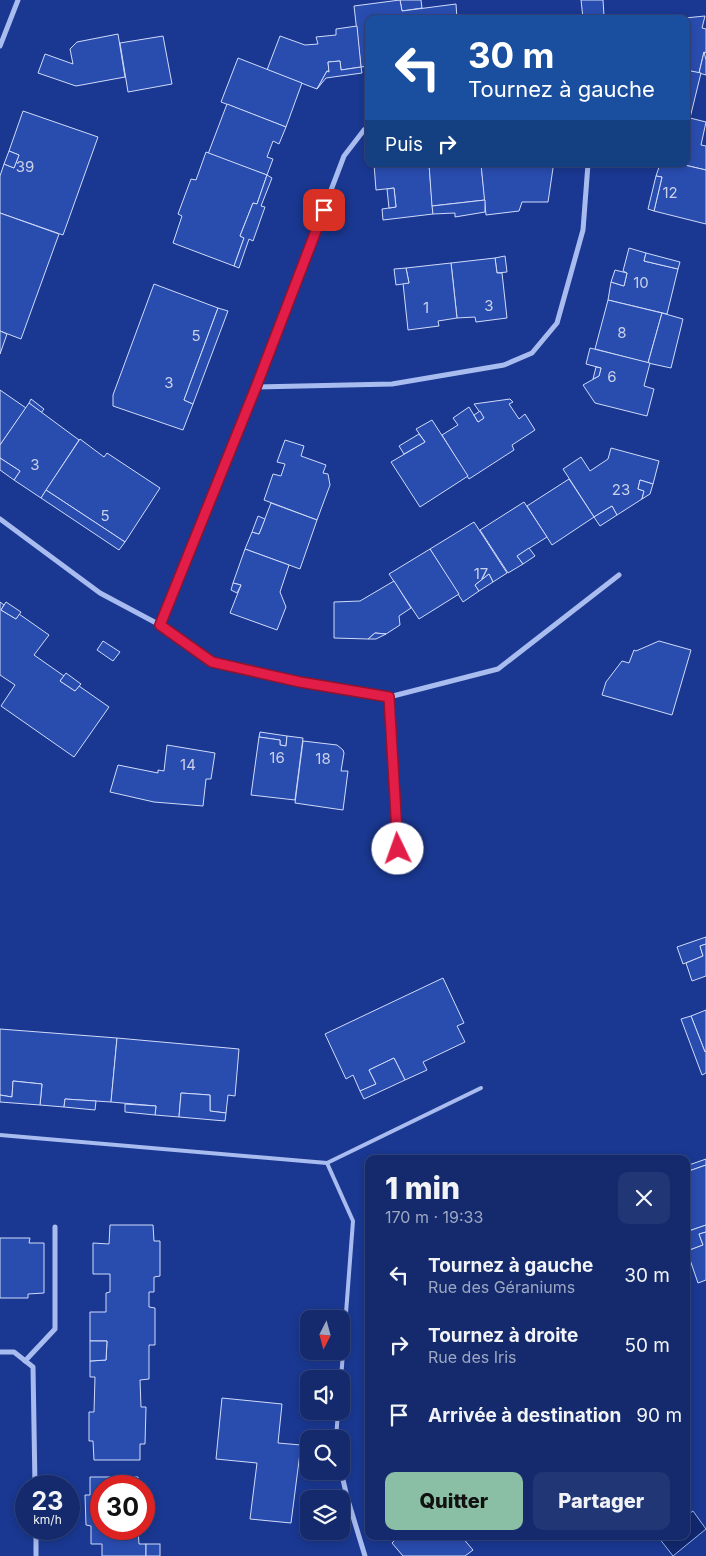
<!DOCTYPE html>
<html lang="fr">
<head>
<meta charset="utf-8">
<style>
  body { margin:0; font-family:Inter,sans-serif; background:#213675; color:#f1f3f6; height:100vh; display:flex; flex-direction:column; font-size:19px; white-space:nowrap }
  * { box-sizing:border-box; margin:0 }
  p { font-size:16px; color:#9da7c2 }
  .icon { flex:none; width:28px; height:28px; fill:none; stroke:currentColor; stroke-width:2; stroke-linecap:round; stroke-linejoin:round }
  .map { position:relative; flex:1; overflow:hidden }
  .details { position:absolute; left:365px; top:1155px; width:325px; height:385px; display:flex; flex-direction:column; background:#142a6d; border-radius:10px; box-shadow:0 2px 8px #0003,0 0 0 1px #334680 }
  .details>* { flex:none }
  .top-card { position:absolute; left:365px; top:15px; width:325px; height:152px; border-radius:10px; box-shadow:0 2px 8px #0003,0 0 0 1px #334680; background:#1a4fa0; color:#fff; overflow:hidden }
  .needle { width:32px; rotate:186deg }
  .tools { position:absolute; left:300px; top:1310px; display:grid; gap:10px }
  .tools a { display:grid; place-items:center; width:50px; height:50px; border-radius:10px; background:#142a6d; box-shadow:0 2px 8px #0003,0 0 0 1px #334680; font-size:25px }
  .speed { position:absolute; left:15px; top:1475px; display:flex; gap:10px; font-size:25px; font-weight:700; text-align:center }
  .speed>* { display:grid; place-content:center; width:65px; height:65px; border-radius:50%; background:#142a6d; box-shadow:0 2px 8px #0003,0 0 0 1px #334680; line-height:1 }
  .speed small { font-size:12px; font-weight:400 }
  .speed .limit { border:8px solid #d22; background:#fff; color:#111 }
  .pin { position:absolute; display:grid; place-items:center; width:42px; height:42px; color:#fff; margin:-21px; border-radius:10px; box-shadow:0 2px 8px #0006 }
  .me { position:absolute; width:55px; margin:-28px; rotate:357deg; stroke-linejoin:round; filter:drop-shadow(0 0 4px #0008) }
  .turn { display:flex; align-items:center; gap:18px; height:105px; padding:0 20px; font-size:22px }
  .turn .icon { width:65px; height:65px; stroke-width:2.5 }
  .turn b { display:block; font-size:35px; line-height:42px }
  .then { display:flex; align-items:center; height:48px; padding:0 20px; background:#0003; gap:10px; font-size:19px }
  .round { display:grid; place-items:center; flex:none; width:52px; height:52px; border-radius:10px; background:#213675 }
  .summary { display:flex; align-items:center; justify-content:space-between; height:85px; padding:0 20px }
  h1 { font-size:30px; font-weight:800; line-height:38px }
  .button { display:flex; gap:10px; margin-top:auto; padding:10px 20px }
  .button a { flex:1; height:58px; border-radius:10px; background:#8abfa5; color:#111; font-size:20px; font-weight:800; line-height:58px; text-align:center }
  .button a+a { background:#213675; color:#f1f3f6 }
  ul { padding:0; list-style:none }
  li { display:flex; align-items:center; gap:15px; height:70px; padding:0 20px }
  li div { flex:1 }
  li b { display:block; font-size:19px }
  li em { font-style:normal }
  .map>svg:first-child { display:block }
</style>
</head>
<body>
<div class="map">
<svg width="706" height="1556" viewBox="0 0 706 1556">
  <rect width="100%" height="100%" fill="#1a3891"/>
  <polygon fill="#11286e" stroke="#9cb4f1" points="693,1511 706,1529 673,1556 659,1538 660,1536 686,1536 686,1516"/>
  <g fill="#294caf" stroke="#d0dbfa">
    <polygon points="400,0 421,0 422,8 402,11"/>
    <polygon points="400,0 402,11 456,4 457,19 369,19 369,66 361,67 354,6"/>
    <polygon points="581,0 603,0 604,16 583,18"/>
    <polygon points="705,16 702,28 706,29 706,53 704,52 699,73 686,70 686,19 675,19"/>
    <polygon points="357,26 361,67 341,70 340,61 328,62 329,72 327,71 317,89 267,70 280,36 305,45 318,44 316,37 336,35 336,29"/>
    <polygon points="118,34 125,77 76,86 38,73 45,54 73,64 70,49 77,42"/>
    <polygon points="163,36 172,84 128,92 120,43"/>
    <polygon points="704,52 706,60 706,75 699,73"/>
    <polygon points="238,58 302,83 286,127 221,102"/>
    <polygon points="340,61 341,70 361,67 362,73 326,78 317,89 327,71 329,72 328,62"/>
    <polygon points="686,70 701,73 690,118 686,117"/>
    <polygon points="227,104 286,127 279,144 273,141 267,157 273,159 267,175 208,154"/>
    <polygon points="23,111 98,137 63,235 0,213 0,176 4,164 14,168 19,155 9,151"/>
    <polygon points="686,117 706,122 701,145 706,146 706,170 680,164 686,164"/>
    <polygon points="9,151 19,155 14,168 4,164"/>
    <polygon points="206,152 267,175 257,204 253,203 240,236 244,238 234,266 173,243 182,216 178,214 191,179 196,180"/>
    <polygon points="374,164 429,164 433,214 383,220 382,209 396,207 394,188 376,190"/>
    <polygon points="429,164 481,164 485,200 432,206"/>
    <polygon points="481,164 550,164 553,168 548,202 522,202 519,211 486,215"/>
    <polygon points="660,164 680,164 706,170 706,224 654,211 662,177 656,176"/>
    <polygon points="267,175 272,178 261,206 265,207 253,241 249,239 239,268 234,266 244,238 240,236 253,203 257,204"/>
    <polygon points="656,176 662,177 654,211 648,209"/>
    <polygon points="394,188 396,207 389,208 387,189"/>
    <polygon points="485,200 485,212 455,217 455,213 433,214 432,206"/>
    <polygon points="0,213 59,234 21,339 0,331"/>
    <polygon points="629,248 646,253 644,261 678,269 667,314 608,300 611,282 624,286 627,273 623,271"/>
    <polygon points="646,253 680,262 678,269 644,261"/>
    <polygon points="505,256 507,272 497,273 495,258"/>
    <polygon points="495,258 497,273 502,273 507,318 476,322 475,317 457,318 451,263"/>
    <polygon points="451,263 457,318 438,321 439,326 408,330 403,283 409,283 406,268"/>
    <polygon points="406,268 409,283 396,285 394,269"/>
    <polygon points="615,270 627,273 624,286 611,282"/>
    <polygon points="154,284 218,308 184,400 193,404 183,430 113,406 113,395"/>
    <polygon points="608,300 662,313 648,363 595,349"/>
    <polygon points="218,308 228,311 193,404 184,400"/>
    <polygon points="662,313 683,319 671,368 648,363"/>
    <polygon points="0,331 7,334 0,354"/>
    <polygon points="590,348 650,363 644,386 654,389 647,416 595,403 583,385 599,376 601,368 586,364"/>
    <polygon points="596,367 601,368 599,376 593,379"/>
    <polygon points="0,390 26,408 0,445"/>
    <polygon points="31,399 44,409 41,413 29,403"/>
    <polygon points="510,399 513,402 509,404 519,419 525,414 535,430 512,445 514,450 469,479 442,435 458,425 453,418 469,407 478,422 484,418 474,404"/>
    <polygon points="29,403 79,440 41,498 14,480 20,471 0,458 0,445"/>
    <polygon points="480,411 484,418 478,422 474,415"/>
    <polygon points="432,420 468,476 420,507 391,462 425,442 416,429"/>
    <polygon points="419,434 425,442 404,454 399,446"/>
    <polygon points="80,439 104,457 107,453 160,488 125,542 46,490"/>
    <polygon points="285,440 304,446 301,456 326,465 323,473 328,474 330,485 317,520 264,500 273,474 281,476 285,464 277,462"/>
    <polygon points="611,448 659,461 653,484 640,480 638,489 644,491 642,499 617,515 612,506 594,517 563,469 581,457 590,471 608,459"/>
    <polygon points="0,458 20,471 14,480 0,470"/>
    <polygon points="569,479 594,517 552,545 527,506"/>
    <polygon points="640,480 653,484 650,494 642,499 644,491 638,489"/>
    <polygon points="46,490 125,542 119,550 41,498"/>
    <polygon points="524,502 547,537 517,556 523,564 508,573 480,530"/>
    <polygon points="271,503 317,520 300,569 245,549 252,532 259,534"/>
    <polygon points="612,506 617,515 600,526 594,517"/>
    <polygon points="258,516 265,519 259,534 252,532"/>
    <polygon points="474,522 507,573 493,582 489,574 475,585 479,591 463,602 430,549"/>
    <polygon points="529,548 535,556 523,564 517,556"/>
    <polygon points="245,549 289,565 280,592 286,607 277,630 230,613 241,585 233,583"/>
    <polygon points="430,549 459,594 419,619 389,574"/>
    <polygon points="489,574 493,582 479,591 475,585"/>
    <polygon points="394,581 411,608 399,616 400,625 386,634 375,633 368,639 334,638 334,602 360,601"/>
    <polygon points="233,583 241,585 237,593 231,590"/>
    <polygon points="0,602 4,605 1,610 16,619 19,614 49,635 34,655 64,676 60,681 75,691 79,686 109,707 74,757 1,706 15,685 0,675"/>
    <polygon points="6,602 21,612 16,619 1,610"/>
    <polygon points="375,633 386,634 376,639 368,639"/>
    <polygon points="103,641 120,652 113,661 97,650"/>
    <polygon points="659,641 691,650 672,715 602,695 606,682 622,661 629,663 634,650 636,651"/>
    <polygon points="66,673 81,684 75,691 60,681"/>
    <polygon points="260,732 287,736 286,746 280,745 280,740 259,737"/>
    <polygon points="287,736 303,738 295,800 251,795 259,737 280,740 280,745 286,746"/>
    <polygon points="303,741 337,745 343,750 344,753 341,771 348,771 343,810 295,803"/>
    <polygon points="167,745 215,753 211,779 206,779 203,806 154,802 110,792 118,765 158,773 158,770 164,771"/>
    <polygon points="706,937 706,944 700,946 703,956 683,964 677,947"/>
    <polygon points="706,944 706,976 692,981 686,963 703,956 700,946"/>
    <polygon points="443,978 464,1023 457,1026 465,1042 423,1062 427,1070 405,1080 394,1058 369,1070 376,1084 360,1091 353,1075 346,1079 325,1034"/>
    <polygon points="706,1010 706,1051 705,1052 691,1016"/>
    <polygon points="691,1016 705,1052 706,1051 706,1073 702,1075 681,1019"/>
    <polygon points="0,1029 117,1038 111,1102 65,1099 64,1107 40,1105 42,1084 13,1081 12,1097 0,1095"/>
    <polygon points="117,1038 239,1049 235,1096 228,1095 226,1113 210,1111 210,1095 181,1093 179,1117 155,1115 156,1106 111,1102"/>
    <polygon points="394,1058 405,1080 364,1099 360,1091 376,1084 369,1070"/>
    <polygon points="13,1081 42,1084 40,1105 0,1102 0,1095 12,1097"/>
    <polygon points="181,1093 210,1095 210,1111 226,1113 225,1121 179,1117"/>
    <polygon points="65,1099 96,1101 95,1110 64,1107"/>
    <polygon points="125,1104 156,1106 155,1115 125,1112"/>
    <polygon points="706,1159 706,1165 686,1172 686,1166"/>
    <polygon points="706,1165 706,1225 686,1232 686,1172"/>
    <polygon points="110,1225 153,1225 154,1241 160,1241 160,1276 154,1277 154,1292 149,1292 149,1307 155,1308 155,1345 149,1345 149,1379 140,1380 141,1407 146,1407 145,1444 140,1444 140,1460 94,1460 93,1441 89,1441 89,1412 94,1412 95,1377 90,1377 90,1361 106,1360 107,1341 90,1341 90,1312 106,1312 106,1293 110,1292 110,1274 93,1274 93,1243 109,1244"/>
    <polygon points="706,1225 706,1232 699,1234 703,1245 687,1251 686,1232"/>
    <polygon points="706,1232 706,1280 698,1283 687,1251 703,1245 699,1234"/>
    <polygon points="0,1238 30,1238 29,1243 44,1243 44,1293 28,1294 28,1298 0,1298"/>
    <polygon points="90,1341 107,1341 106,1360 90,1361"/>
    <polygon points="222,1398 282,1404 278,1443 301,1445 291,1523 250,1519 257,1463 216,1459"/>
    <polygon points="90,1477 138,1477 138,1486 101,1486 101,1529 138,1529 139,1544 146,1544 146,1556 102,1556 102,1544 91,1544 91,1526 86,1525 85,1495 90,1495"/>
    <polygon points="399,1536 461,1536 473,1550 465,1556 403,1556 392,1543"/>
    <rect x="146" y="1544" width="14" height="12"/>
  </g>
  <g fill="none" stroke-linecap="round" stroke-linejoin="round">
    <g stroke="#a9bcef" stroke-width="4">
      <polyline points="0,1135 327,1163 353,1221 341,1379"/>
      <polyline points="327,1163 481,1088"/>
      <polyline points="336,1439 338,1411"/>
    </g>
    <g stroke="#a9bcef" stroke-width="5">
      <polyline points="0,46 18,0"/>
      <polyline points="256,387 392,384 504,365 532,353 557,323 583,230 588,164"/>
      <polyline points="0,519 100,593 160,625 212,663 300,682 389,697 498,669 619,575"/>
      <polyline points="160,625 256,387 344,156 364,130 369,127"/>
      <polyline points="389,697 397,849"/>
      <polyline points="0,1352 14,1352 33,1367 35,1486"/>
      <polyline points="25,1361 55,1329 55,1227"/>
      <polyline points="341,1471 347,1497 365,1556"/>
      <polyline points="36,1529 36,1556"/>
    </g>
  </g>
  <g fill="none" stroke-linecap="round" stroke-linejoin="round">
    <defs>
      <polyline id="route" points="324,210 256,387 160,625 212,662 300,682 389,697 398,849"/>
    </defs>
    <use href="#route" stroke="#92132f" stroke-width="12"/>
    <use href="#route" stroke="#e11d48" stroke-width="9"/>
  </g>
  <g text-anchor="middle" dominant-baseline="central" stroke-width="5" stroke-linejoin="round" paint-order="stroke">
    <g font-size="15" fill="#cad2eb">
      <text x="25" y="166">39</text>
      <text x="670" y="192">12</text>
      <text x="641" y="282">10</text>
      <text x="489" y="305">3</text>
      <text x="426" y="307">1</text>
      <text x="622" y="332">8</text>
      <text x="196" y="335">5</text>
      <text x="612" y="376">6</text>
      <text x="169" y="382">3</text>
      <text x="35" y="464">3</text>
      <text x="621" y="489">23</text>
      <text x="105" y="515">5</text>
      <text x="481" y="573">17</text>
      <text x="277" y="757">16</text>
      <text x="323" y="758">18</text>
      <text x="188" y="764">14</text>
    </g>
  </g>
</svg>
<div class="tools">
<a><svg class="needle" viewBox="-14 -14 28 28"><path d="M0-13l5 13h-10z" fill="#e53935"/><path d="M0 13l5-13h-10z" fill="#9da7c2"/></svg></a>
<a><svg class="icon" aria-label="sound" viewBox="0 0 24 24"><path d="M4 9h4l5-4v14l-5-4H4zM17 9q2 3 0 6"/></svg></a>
<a><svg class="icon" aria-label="search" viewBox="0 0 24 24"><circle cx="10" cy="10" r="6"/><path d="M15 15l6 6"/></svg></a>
<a><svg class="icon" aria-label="layers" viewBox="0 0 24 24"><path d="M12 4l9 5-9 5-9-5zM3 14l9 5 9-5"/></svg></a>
</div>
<div class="speed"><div>23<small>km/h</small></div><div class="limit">30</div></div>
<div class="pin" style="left:324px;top:210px;background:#d93025"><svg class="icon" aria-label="arrive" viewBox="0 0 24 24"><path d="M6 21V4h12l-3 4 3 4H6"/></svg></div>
<svg class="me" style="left:398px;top:849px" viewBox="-20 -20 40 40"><circle r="19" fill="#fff"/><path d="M0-13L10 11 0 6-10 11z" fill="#e11d48"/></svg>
<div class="top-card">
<div class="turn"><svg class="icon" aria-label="left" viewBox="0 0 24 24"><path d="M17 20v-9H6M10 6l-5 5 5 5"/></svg><div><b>30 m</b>Tournez à gauche</div></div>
<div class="then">Puis<svg class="icon" aria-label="right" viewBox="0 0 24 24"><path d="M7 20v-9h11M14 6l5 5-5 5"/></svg></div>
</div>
<section class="details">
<div class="summary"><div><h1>1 min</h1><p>170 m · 19:33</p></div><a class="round"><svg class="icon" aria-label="close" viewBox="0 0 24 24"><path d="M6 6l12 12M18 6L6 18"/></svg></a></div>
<ul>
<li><svg class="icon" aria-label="left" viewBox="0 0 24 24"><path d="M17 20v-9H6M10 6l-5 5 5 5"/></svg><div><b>Tournez à gauche</b><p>Rue des Géraniums</p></div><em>30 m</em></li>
<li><svg class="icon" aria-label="right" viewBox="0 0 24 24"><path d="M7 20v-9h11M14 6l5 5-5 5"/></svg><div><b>Tournez à droite</b><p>Rue des Iris</p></div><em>50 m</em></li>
<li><svg class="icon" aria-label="arrive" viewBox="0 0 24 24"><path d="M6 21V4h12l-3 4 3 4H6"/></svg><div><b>Arrivée à destination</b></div><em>90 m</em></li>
</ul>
<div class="button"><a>Quitter</a><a>Partager</a></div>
</section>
</div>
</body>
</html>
